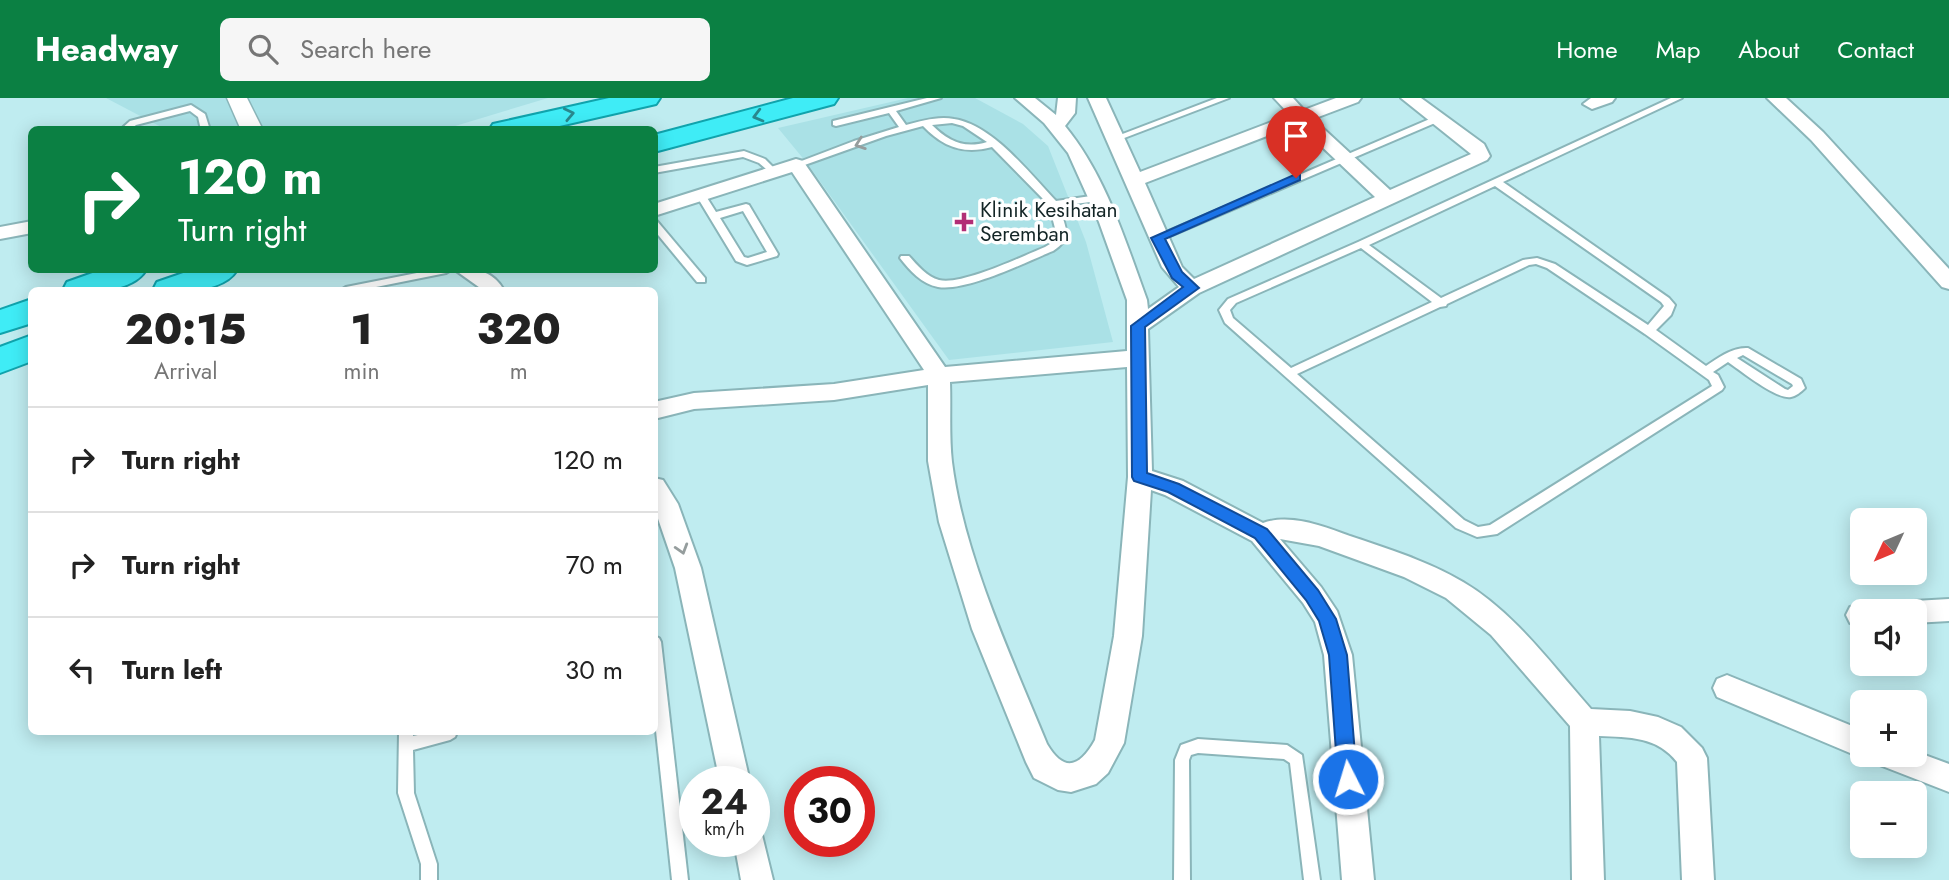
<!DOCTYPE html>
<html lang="en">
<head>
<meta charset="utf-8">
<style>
  body { margin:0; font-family:Jost,sans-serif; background:#f6f6f6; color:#222; height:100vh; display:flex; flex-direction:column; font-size:26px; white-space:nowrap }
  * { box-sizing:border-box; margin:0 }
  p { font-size:23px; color:#767676 }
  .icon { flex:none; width:38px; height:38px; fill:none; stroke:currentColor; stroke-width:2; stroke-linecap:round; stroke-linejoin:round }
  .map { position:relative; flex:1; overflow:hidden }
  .details { position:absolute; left:28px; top:189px; width:630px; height:448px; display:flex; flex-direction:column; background:#fff; border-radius:10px; box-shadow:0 4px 18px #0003 }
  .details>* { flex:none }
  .top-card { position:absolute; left:28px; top:28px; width:630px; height:147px; border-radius:10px; box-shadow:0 4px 18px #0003; background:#0b8043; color:#fff; overflow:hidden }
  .needle { width:46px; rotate:226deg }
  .buttons { position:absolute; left:1850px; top:410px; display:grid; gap:14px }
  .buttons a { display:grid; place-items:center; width:77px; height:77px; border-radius:10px; background:#fff; box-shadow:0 4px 18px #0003; font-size:35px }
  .speed { position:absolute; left:679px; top:668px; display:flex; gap:14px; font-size:35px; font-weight:700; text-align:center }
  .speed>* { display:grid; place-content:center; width:91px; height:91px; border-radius:50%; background:#fff; box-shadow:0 4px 18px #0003; line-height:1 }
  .speed small { font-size:18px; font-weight:400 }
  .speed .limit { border:10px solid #d22; background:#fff; color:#111 }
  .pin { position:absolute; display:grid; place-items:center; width:60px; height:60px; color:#fff; margin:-72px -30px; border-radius:50% 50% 50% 0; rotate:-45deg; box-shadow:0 0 7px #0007 }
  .pin .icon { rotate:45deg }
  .me { position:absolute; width:77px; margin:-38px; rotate:355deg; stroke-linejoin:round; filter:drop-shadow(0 0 5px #0008) }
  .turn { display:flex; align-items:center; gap:24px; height:147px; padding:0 35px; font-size:32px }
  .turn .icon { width:91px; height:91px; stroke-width:2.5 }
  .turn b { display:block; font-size:49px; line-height:60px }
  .eta { display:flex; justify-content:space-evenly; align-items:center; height:119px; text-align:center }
  .eta b { font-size:42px; font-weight:800; line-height:49px }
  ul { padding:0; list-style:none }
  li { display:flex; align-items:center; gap:21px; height:105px; padding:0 35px; border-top:2px solid #e0e0e0 }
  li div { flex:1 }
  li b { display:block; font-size:26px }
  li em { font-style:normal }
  header { display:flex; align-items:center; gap:42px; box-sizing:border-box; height:98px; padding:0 35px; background:#0b8043; color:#fff }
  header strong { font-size:33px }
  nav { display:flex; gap:38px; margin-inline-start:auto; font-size:24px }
  .search { width:490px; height:63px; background:#f6f6f6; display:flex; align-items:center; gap:18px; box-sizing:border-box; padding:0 24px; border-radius:10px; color:#767676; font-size:26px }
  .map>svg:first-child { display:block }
</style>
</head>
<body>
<header>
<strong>Headway</strong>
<div class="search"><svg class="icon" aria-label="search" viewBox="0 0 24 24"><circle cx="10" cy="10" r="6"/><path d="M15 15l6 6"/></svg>Search here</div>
<nav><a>Home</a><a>Map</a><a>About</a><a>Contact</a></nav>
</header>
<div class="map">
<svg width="1949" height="782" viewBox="0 0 1949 782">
  <rect width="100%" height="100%" fill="#bfecf0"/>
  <g fill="#aae1e6">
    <polygon points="106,0 548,0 442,32 165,31"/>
    <polygon points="908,0 975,0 1023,26 1048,48 1086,144 1113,244 949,262 806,64 778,30"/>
  </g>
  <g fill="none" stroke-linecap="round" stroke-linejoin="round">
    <defs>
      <g id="service">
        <path d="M 927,0 L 941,0 L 896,13 L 906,27 C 922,23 938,18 954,21 C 993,27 1030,76 1056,103 L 1098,97 L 1103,100 L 1098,103 L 1059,108 C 1065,129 1074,140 1053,153 C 1026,164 966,194 938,189 C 922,186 910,173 900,160 L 901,158 L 909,158 C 917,167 927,179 939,182 C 961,188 1023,158 1045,149 L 1055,143 L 1057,138 L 1049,107 L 992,49 C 964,57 943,49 923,28 L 886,38 L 799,69 L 796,70 L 791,67 L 854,43 L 899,29 L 889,15 L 836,28 L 833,27 L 833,23 ZM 952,25 L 963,28 L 987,44 C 964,51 948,43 932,27 Z"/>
        <polygon points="1217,0 1229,0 1119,42 1112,40"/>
        <path d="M 1671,0 L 1682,0 L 1503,84 L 1669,200 L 1675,207 L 1671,217 L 1656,232 L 1706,268 C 1718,260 1732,249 1748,250 L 1801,281 L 1805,290 C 1801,294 1796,298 1791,299 C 1777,302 1741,273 1728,264 L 1713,274 L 1718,277 L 1724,289 L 1722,292 L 1497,436 L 1477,439 L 1456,430 L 1225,225 L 1219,212 L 1228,201 L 1358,144 ZM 1495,88 L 1661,204 L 1664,208 L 1648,227 L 1555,166 L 1537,160 L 1523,162 L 1441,200 L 1369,147 ZM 1361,150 L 1432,204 L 1291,270 L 1233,220 L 1230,212 L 1236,205 ZM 1536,166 L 1547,170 L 1645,236 L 1709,282 L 1712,288 L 1490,427 L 1478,429 L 1464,422 L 1297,276 L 1440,209 L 1446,208 L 1447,206 L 1529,167 ZM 1743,257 L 1792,286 L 1793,288 L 1788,292 L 1785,291 L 1737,260 Z"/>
        <polygon points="191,7 205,16 210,32 201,32 198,19 190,13 136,27 130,32 120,32 130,23"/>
        <polygon points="1439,17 1443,20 1442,22 1161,142 1157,143 1152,140"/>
        <polygon points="744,53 765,61 778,74 773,77 759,65 743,59 654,75 654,69"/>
        <path d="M 701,94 L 704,95 L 716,114 L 746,106 L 749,107 L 778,156 L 777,158 L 747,167 L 736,163 L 696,97 ZM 743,113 L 767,154 L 748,160 L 744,159 L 720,120 Z"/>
        <polygon points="654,122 657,123 705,180 705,184 697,184 654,132"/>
        <polygon points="432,172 451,172 446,175 361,192 341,192 346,189"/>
        <polygon points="654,538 659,540 661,544 688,782 672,782 654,614"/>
        <polygon points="399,634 413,634 413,638 432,634 457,634 455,639 450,642 413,652 414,695 437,766 437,782 421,782 421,766 398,695"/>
        <polygon points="1198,641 1287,647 1302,657 1320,782 1304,782 1290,665 1284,661 1198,655 1191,657 1189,662 1190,782 1174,782 1175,662 1181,647"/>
      </g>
      <g id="minor">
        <path d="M 1015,0 L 1035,0 L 1056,17 L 1058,0 L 1076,0 L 1075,15 L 1065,28 C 1106,78 1125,142 1147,202 L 1148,211 L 1179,189 L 1162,169 L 1088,0 L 1106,0 L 1140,74 L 1290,17 L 1274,0 L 1293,0 L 1304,12 L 1336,0 L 1361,0 L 1358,4 L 1313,21 L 1390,92 L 1471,56 L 1401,0 L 1421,0 L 1484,46 L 1490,58 L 1487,62 L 1199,195 L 1148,231 L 1152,373 L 1183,383 L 1263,425 C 1290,415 1323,428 1350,438 C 1388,451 1428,463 1463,484 C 1514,514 1552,567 1591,611 L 1630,613 L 1658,619 L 1681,629 L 1702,650 L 1707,660 L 1714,782 L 1682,782 L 1677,664 C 1658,639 1629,639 1599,638 L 1604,782 L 1572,782 L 1570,628 L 1491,537 L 1446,500 L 1404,479 L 1319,448 L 1280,441 L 1321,489 L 1337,513 L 1352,557 L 1374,782 L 1342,782 L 1324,557 L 1315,524 L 1303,505 L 1252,443 L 1165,397 L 1151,392 L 1142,538 L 1124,645 L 1108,675 L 1096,686 L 1071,694 L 1058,692 L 1034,680 L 1026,664 L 972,531 L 939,424 L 928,363 L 928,287 L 834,302 L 694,311 L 654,321 L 654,304 L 694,295 L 834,286 L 924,272 L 792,74 L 654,118 L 654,106 L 796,61 L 803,63 L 945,269 L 1127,253 L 1127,202 L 1099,124 L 1068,55 L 1044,25 ZM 1298,26 L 1375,99 L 1194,181 L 1182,169 L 1145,85 ZM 1127,269 L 1128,379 L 1114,538 L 1095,642 C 1080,669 1064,675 1047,646 C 1011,558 964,458 952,364 C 949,338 951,310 950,284 Z"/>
        <polygon points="1591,0 1615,0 1612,4 1592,11 1583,6"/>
        <polygon points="1767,0 1786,0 1823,34 1949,171 1949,191 1942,189 1811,42"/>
        <polygon points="32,123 32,135 0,141 0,129"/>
        <path d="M 455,172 C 476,170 492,172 504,192 L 483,192 Z"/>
        <polygon points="654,380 663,382 678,406 701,470 750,684 720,684 675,470 654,409"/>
        <polygon points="1949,501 1949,523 1914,525 1914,513 1901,513 1905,506 1914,503"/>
        <polygon points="1862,506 1871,509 1873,513 1862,513 1862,528 1850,525 1846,517 1850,509"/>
        <polygon points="1727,577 1862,632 1862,656 1871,656 1862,660 1717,599 1713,590 1717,581"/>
        <polygon points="1914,653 1949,666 1949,694 1877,666 1872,656 1914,656"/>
        <polygon points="754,730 761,733 773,782 741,782 734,744 754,744"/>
      </g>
      <polygon id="tertiary" points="227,0 247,0 263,32 241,32"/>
      <g id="trunk">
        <polygon points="609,0 660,0 656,6 542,32 489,32 493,26"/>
        <polygon points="793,0 838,0 834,6 654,54 654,37"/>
        <path d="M 101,172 L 146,172 C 131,196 87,194 63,192 L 67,184 Z"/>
        <path d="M 192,172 L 237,172 C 222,196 177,194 153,192 L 157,184 Z"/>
        <polygon points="32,201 32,225 0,235 0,212"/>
        <polygon points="32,237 32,263 0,275 0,249"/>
      </g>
    </defs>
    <use href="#service" stroke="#8ab5b9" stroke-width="4"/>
    <use href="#minor" stroke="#8ab5b9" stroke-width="4"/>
    <use href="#tertiary" stroke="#8ab5b9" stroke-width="3"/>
    <use href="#trunk" stroke="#10a3ac" stroke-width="4"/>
    <use href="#service" fill="#fff" fill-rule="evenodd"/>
    <use href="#minor" fill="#fff" fill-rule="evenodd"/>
    <use href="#tertiary" fill="#fff" fill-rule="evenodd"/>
    <use href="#trunk" fill="#3fecf6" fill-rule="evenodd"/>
  </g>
  <defs><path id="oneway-chevron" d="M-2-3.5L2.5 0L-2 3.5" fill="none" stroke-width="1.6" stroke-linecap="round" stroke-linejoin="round" transform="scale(1.75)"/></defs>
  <g stroke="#29888e">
    <use href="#oneway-chevron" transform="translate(569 16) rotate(-12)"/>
    <use href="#oneway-chevron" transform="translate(758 18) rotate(165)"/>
  </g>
  <g stroke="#959d9d">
    <use href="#oneway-chevron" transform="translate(860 46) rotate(161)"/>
    <use href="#oneway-chevron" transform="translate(682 451) rotate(73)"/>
  </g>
  <polygon fill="#1a73e8" stroke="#114b97" stroke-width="2" points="1296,76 1300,77 1300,82 1165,141 1182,174 1199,190 1145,229 1147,375 1179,386 1267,431 1318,492 1336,521 1347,557 1357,681 1354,687 1348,690 1341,687 1338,681 1329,557 1319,523 1306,502 1255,440 1168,394 1134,383 1132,379 1131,228 1183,189 1172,180 1151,140"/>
  <path fill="#b22e75" stroke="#fff" stroke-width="2.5" d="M960.5 113.5h7v7h7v7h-7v7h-7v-7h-7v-7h7z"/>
  <g text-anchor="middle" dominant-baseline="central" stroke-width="7" stroke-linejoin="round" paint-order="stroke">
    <g font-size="21" fill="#132526" stroke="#fff" text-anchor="start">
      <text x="980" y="112">Klinik Kesihatan<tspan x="980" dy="24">Seremban</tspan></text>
    </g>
  </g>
</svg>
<div class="buttons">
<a><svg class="needle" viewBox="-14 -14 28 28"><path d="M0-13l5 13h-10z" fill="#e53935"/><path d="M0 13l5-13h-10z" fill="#767676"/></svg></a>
<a><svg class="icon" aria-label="sound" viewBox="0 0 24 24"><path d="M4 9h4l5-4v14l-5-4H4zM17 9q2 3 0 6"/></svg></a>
<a>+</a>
<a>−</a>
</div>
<div class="speed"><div>24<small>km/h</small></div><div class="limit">30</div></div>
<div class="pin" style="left:1296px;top:80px;background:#d93025"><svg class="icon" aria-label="arrive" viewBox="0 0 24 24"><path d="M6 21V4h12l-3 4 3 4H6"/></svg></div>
<svg class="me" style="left:1348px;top:681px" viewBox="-20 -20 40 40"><circle r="17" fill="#1a73e8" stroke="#fff" stroke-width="3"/><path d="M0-11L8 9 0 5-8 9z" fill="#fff"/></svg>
<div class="top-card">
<div class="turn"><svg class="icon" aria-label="right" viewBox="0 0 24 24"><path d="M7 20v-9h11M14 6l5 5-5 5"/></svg><div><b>120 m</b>Turn right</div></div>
</div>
<section class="details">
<div class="eta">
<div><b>20:15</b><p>Arrival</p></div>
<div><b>1</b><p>min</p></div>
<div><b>320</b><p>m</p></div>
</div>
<ul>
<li><svg class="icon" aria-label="right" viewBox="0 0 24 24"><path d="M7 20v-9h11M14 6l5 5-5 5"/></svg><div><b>Turn right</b></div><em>120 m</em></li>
<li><svg class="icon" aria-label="right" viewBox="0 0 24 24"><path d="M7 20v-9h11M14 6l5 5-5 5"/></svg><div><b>Turn right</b></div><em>70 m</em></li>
<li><svg class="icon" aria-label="left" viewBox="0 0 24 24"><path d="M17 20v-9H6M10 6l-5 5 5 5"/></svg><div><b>Turn left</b></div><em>30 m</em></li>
</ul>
</section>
</div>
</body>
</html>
